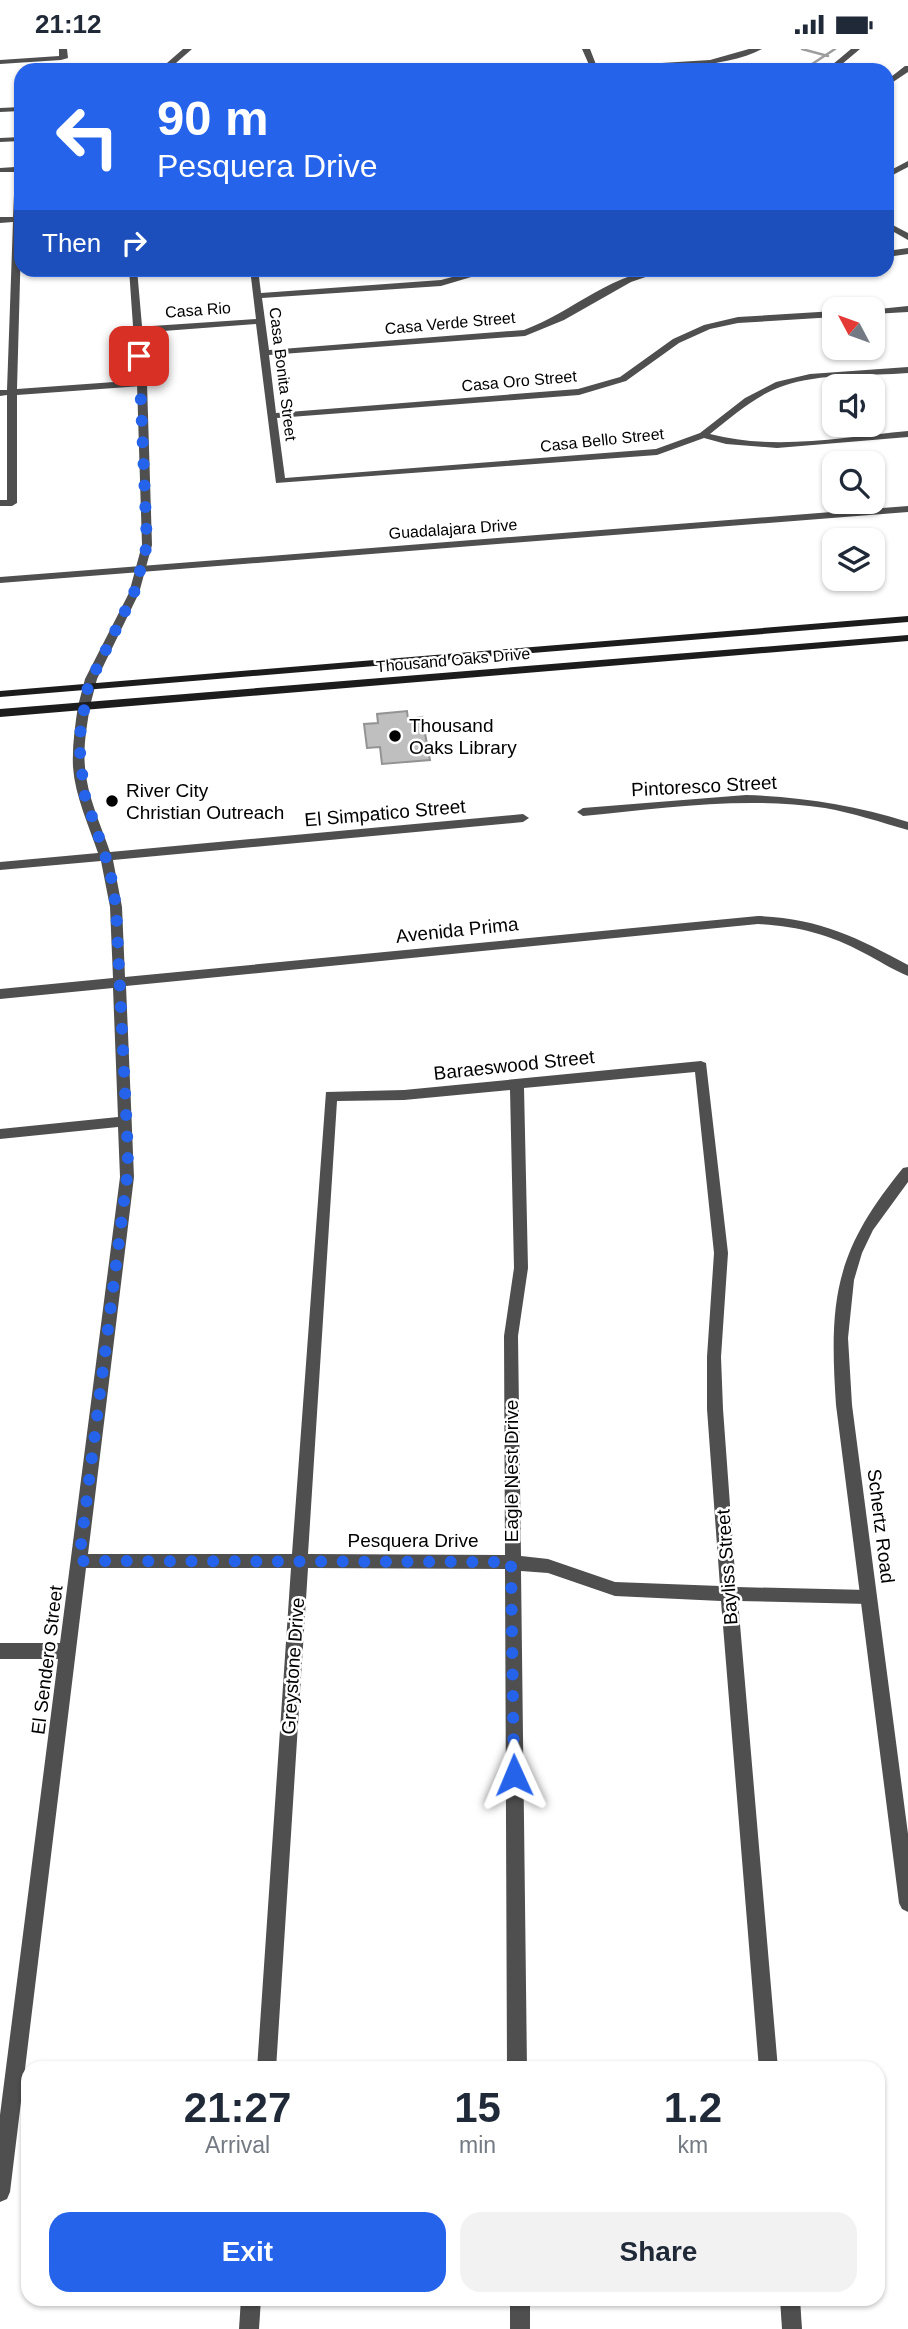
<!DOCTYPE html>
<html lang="en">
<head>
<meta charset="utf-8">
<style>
  body { margin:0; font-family:Helvetica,sans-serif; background:#f2f2f3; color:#1f2937; height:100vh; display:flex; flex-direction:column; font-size:26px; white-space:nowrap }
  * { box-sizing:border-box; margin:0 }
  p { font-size:23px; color:#747a83 }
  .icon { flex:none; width:38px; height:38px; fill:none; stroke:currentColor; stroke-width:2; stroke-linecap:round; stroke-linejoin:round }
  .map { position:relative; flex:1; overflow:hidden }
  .side { position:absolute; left:21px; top:2012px; width:864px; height:245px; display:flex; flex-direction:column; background:#fff; border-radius:21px; box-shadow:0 2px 5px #0004 }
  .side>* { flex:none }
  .hud { position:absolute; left:14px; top:14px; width:880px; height:214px; border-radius:21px; box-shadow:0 2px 5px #0004; background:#2563eb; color:#fff; overflow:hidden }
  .needle { width:46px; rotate:311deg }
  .tools { position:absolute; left:822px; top:248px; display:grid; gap:14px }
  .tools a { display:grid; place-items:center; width:63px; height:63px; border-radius:14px; background:#fff; box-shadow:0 2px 5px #0004; font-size:35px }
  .pin { position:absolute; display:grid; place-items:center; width:60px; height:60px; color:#fff; margin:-30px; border-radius:14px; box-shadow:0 4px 10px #0006 }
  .me { position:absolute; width:77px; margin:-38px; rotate:359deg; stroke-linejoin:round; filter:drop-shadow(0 0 5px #0008) }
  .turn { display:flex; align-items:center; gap:24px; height:147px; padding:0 28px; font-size:32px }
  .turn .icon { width:91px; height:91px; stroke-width:2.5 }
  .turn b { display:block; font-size:49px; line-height:60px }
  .then { display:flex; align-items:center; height:66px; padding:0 28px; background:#0003; gap:14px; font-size:26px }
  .eta { display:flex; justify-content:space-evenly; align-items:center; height:119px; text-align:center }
  .eta b { font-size:42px; font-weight:700; line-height:49px }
  .button { display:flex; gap:14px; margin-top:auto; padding:14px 28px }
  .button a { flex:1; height:80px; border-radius:21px; background:#2563eb; color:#fff; font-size:28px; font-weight:700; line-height:80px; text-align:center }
  .button a+a { background:#f2f2f3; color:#1f2937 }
  .status { display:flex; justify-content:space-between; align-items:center; height:49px; padding:0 35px; background:#fff; direction:ltr }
  .status svg { height:19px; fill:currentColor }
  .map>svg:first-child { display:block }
</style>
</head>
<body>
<div class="status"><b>21:12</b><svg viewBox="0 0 49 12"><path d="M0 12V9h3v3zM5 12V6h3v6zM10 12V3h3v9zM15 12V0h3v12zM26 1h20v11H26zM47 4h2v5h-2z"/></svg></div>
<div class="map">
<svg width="908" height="2280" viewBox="0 0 908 2280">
  <rect width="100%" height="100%" fill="#fff"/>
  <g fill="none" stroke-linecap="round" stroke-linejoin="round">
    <g stroke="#9d9d9d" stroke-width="2.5">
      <polyline points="802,0 828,7"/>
      <polyline points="803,21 835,0"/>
    </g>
  </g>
  <polygon fill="#bfbfbf" stroke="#939393" stroke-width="2" points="407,662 408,670 422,668 430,711 382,715 380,698 367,699 364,675 378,674 377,665"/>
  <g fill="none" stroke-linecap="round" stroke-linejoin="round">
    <g fill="#4f4f4f" fill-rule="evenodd">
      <polygon points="59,0 67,0 68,9 61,11 0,15 0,11 59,7"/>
      <path d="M 582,0 L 590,0 L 597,18 L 710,11 L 749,0 L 762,0 C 722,22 629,21 582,21 L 590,18 Z"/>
      <polygon points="905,17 908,17 908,23 887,37 887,31"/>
      <polygon points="21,58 21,62 0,63 0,59"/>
      <polygon points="20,88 21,194 17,340 142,331 147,334 142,337 17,346 17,454 12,457 0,457 0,451 7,451 7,346 0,347 0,341 7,341 13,173 0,174 0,168 13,168 15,123 0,123 0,119 15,118 16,90"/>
      <polygon points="908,112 908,118 887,129 887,123"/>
      <polygon points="908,199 908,205 887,208 887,202"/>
      <path d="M 250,220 L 258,220 L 261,244 L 441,231 L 482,220 L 498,220 L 441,237 L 262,249 L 269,301 L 524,281 C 573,263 615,220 669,220 L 631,233 L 564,271 L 525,287 L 269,306 L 276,364 L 578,340 L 620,328 L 673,290 L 704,276 L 738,268 L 835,262 L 835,268 L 738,274 L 710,280 L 679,294 L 626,332 L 579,346 L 277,369 L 285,429 L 656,400 L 700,384 L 745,349 L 776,333 L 810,325 L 908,318 L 908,324 C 869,327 820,324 783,337 C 756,346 733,367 710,385 C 775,402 843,388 908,382 L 908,388 L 777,399 L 726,395 L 704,389 L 657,406 L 276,434 L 256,275 L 137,284 L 132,281 L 137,278 L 256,270 Z"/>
      <polygon points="908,257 908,263 873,265 873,261 869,261"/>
      <polygon points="908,457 908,463 0,534 0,528"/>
      <path d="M 84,653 L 90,657 C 87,677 83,697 85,718 C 87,747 101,776 110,803 L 523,765 L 529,769 L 523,773 L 113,811 L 122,858 L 125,928 L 758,867 C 818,869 857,888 908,916 L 908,927 C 893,921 878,911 864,904 C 829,885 797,877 758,875 L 126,937 L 134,1128 L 88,1505 L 292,1505 L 326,1043 L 404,1041 L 701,1012 L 706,1014 L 728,1204 L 721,1308 L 723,1360 L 736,1538 L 868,1541 L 874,1543 L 876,1548 L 874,1553 L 868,1555 L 738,1552 L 778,2020 L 759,2020 L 721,1552 L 615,1547 L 548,1524 L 521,1522 L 527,2020 L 507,2020 L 505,1520 L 308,1519 L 276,2020 L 257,2020 L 291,1519 L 86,1519 L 10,2143 L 7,2150 L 0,2153 L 0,2066 L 58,1610 L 0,1610 L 0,1594 L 60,1594 L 120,1128 L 118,1078 L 0,1090 L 0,1080 L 118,1068 L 113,939 L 0,950 L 0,940 L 113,929 L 110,858 L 101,812 L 0,821 L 0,813 L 98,804 C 89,777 75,747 73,718 C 72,698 75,677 78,657 ZM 695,1023 L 714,1204 L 707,1308 L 707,1360 L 720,1537 L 615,1533 L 548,1510 L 521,1507 L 518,1287 L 528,1219 L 524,1039 ZM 510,1041 L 514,1219 L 504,1287 L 505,1506 L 308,1505 L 337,1052 L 404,1051 Z"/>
      <path d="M 746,746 C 803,748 854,756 908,773 L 908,781 C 880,773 853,764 825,759 C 745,747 663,759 583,767 L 577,763 L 583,759 Z"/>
      <polygon points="241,2250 261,2250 259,2280 239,2280"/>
      <rect x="510" y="2250" width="20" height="30"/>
      <polygon points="780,2250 800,2250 802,2280 782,2280"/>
    </g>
    <g fill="#4f4f4f" fill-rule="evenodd">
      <polygon points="183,0 192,0 168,21 159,21"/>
      <polygon points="851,0 860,0 835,21 826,21"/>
      <polygon points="21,88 21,92 0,93 0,89"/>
      <polygon points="887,173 908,184 908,191 887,179"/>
      <polygon points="129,220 137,220 147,334 152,496 139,544 97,630 90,657 84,661 78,657 85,630 129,544 142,496 137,334"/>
      <path d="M 908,1118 L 908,1133 L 873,1181 L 862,1204 L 854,1231 L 848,1289 L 852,1356 L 908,1785 L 908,1863 L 902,1860 L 899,1854 L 836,1356 C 829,1251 834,1203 903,1119 Z"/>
    </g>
    <g fill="#1c1c1c" fill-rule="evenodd">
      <polygon points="908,567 908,573 0,648 0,642"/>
      <polygon points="908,586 908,592 0,668 0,660"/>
    </g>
  </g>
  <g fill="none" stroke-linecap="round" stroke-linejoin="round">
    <polyline stroke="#2563eb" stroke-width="12" stroke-dasharray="0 21.6" points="139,307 147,496 134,544 88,637 79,692 84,744 110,821 116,858 128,1104 127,1128 79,1512 511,1513 514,1726"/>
  </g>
  <g fill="#000" stroke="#fff" stroke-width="2.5">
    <circle cx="395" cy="687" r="7"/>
    <circle cx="112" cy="752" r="7"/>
  </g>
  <g text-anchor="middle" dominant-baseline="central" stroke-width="5" stroke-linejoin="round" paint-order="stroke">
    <g font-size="16" fill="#000" stroke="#fff">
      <text transform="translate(198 261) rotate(-4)">Casa Rio</text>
      <text transform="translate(450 274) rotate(-5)">Casa Verde Street</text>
      <text transform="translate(283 325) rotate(83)">Casa Bonita Street</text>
      <text transform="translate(519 332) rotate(-5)">Casa Oro Street</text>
      <text transform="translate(602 391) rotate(-6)">Casa Bello Street</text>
      <text transform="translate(453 480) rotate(-4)">Guadalajara Drive</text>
      <text transform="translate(453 611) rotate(-5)">Thousand Oaks Drive</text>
    </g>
    <g font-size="19" fill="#000" stroke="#fff" text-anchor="start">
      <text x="409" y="676">Thousand<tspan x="409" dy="22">Oaks Library</tspan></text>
      <text x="126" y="741">River City<tspan x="126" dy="22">Christian Outreach</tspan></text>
    </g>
    <g font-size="19" fill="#000" stroke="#fff">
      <text transform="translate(704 737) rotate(-3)">Pintoresco Street</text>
      <text transform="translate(385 764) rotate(-5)">El Simpatico Street</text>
      <text transform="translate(457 881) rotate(-6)">Avenida Prima</text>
      <text transform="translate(514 1016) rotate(-6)">Baraeswood Street</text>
      <text transform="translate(511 1422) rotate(-90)">Eagle Nest Drive</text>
      <text transform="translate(881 1477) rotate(83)">Schertz Road</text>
      <text x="413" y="1491">Pesquera Drive</text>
      <text transform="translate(727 1518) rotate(-94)">Bayliss Street</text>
      <text transform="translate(47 1611) rotate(-83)">El Sendero Street</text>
      <text transform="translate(293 1617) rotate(-86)">Greystone Drive</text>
    </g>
  </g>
</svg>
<div class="tools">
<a><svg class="needle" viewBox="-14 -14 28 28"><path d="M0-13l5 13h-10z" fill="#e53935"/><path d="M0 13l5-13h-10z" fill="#747a83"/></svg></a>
<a><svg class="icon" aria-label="sound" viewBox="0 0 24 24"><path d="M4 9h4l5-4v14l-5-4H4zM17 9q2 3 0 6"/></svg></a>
<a><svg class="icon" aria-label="search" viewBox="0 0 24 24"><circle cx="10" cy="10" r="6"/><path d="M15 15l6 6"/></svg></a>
<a><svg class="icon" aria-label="layers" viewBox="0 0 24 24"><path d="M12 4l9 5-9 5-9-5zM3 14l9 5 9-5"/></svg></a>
</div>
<div class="pin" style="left:139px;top:307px;background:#d93025"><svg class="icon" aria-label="arrive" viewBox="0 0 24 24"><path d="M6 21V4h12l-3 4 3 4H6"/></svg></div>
<svg class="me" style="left:514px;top:1726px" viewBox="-20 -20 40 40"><path d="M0-17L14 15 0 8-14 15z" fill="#2563eb" stroke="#fff" stroke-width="4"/></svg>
<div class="hud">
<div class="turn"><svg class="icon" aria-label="left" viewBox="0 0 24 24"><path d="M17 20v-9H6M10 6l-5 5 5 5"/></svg><div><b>90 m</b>Pesquera Drive</div></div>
<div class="then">Then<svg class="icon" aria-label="right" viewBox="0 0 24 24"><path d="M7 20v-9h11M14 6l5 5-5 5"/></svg></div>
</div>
<section class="side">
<div class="eta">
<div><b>21:27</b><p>Arrival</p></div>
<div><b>15</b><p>min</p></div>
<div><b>1.2</b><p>km</p></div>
</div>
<div class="button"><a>Exit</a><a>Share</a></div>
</section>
</div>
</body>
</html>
